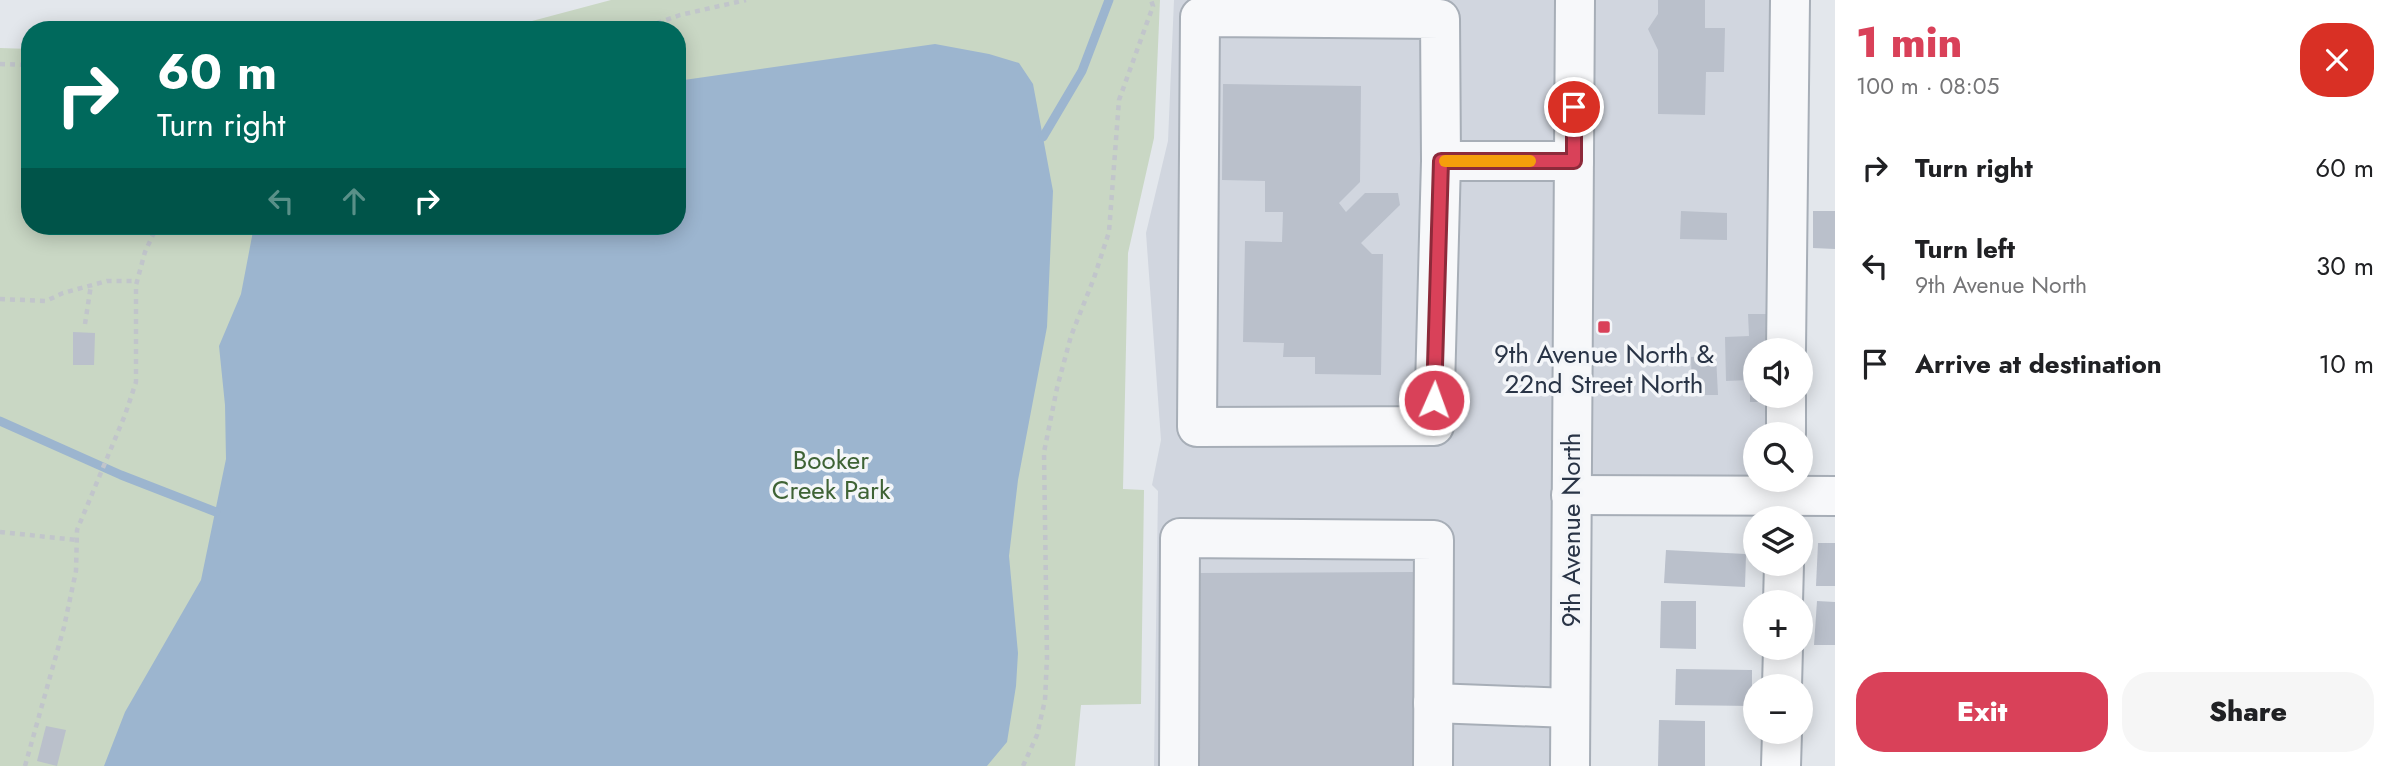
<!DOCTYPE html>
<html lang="en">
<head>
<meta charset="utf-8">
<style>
  body { margin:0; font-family:Jost,sans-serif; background:#f6f6f6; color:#202124; height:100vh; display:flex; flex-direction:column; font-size:26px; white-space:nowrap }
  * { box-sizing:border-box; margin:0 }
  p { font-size:23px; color:#757577 }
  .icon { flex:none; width:38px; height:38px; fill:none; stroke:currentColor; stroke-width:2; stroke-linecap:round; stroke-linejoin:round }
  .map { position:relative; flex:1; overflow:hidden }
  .panel { display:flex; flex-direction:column; background:#fff; width:560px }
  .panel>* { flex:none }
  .banner { position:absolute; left:21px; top:21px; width:665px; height:214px; border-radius:28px; box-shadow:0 4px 18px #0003; background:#00695c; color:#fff; overflow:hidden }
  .fabs { position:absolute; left:1743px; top:338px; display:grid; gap:14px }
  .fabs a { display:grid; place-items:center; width:70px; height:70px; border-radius:50%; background:#fff; box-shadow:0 4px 18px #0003; font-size:35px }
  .pin { position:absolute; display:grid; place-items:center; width:60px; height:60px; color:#fff; margin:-30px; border:4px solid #fff; border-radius:50%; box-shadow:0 2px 7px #0007 }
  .me { position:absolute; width:77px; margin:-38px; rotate:2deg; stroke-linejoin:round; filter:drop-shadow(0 0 5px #0008) }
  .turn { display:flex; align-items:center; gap:24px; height:147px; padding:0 21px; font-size:32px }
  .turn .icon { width:91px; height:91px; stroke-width:2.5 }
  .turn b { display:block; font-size:49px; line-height:60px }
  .lanes { display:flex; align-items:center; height:66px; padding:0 21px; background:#0003; justify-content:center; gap:35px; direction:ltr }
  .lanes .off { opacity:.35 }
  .round { display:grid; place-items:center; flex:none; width:74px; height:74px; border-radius:28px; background:#f6f6f6 }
  .headline { display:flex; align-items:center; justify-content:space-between; height:119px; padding:0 21px }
  h1 { font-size:42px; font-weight:800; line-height:52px; color:#d94159 }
  .button { display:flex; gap:14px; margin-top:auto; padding:14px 21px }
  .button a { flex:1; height:80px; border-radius:28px; background:#d94159; color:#fff; font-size:28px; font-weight:800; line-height:80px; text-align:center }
  .button a+a { background:#f6f6f6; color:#202124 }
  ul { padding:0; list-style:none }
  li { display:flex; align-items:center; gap:21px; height:98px; padding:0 21px }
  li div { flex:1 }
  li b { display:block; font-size:26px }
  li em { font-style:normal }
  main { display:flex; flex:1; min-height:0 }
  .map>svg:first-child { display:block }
</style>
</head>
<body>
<main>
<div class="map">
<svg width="1835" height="766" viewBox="0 0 1835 766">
  <rect width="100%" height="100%" fill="#e3e7ec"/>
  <g fill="#d1d6df" fill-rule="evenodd">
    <polygon points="1174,0 1559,0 1554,766 1154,766 1158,491 1152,485 1161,440 1146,233 1168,141"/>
    <path d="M 1592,0 L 1795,0 L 1801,350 L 1755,350 L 1755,396 L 1801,396 L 1801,357 L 1803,481 L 1588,481 ZM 1755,434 L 1801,434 L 1801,480 L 1755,480 Z"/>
  </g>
  <polygon fill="#c9d7c4" points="611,0 1160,0 1154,138 1128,253 1123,489 1144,490 1141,704 1081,705 1075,766 0,766 0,48 30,49 30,226 677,226 677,30 455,30 532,21"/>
  <polygon fill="#9cb5cf" points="935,44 989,54 1019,63 1033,84 1053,191 1047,327 1018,480 1009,556 1018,653 1016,686 1007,742 987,766 104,766 125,712 201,580 226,459 225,405 219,346 241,294 254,226 677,226 677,81"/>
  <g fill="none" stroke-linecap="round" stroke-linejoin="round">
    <g stroke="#9cb5cf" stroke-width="9">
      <polyline points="1043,137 1082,71 1109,0"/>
      <polyline points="0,421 121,475 216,512"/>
    </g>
  </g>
  <g fill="#bac0cb">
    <polygon points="1658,0 1705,0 1705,28 1725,28 1724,72 1706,72 1705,115 1658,114 1658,50 1648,29 1658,14"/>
    <polygon points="1223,84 1361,86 1360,182 1339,203 1346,212 1365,193 1398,193 1400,205 1361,243 1372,254 1383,254 1381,375 1315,374 1315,357 1283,357 1284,343 1243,342 1245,241 1282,242 1283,212 1265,212 1265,181 1222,180"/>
    <polygon points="1681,211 1727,213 1727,240 1680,239"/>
    <polygon points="1813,211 1835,211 1835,249 1813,248"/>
    <polygon points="1748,314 1772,314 1773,350 1755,350 1755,396 1774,396 1774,402 1750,402 1750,380 1726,381 1725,337 1749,336"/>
    <polygon points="73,332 95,333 94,365 73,365"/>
    <polygon points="1716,356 1718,395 1692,395 1691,357"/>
    <polygon points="1818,543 1835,543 1835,586 1816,586"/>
    <polygon points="1666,550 1746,554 1745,587 1664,583"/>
    <polygon points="1415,572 1414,766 1196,766 1196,573"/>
    <polygon points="1661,601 1696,601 1696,649 1660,648"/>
    <polygon points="1817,601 1835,602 1835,645 1814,645"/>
    <polygon points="1676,669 1752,670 1752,706 1675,705"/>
    <polygon points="1659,720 1705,721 1705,766 1658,766"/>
    <polygon points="46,726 66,730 57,766 37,761"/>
  </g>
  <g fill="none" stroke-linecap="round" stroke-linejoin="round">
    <defs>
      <g id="minor">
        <polyline points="1441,161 1434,426 1197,427 1200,17 1440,19 1441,161 1574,161"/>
        <polyline points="1786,350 1790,0"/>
        <polyline points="1786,434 1786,396"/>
        <polyline points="1571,495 1835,496"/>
        <polyline points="1783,602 1784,564"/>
        <polyline points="1782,686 1783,648"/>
        <polyline points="1433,703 1570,708"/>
        <polyline points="1179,766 1180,538 1434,540 1433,766"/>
        <polyline points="1570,766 1575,0"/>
        <polyline points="1781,766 1782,732"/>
      </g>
    </defs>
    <use href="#minor" stroke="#a7aeb7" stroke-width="42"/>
    <g stroke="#c1c5cb" stroke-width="4.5" stroke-dasharray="5 5" stroke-linecap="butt">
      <polyline points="638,30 680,15 746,0"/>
      <polyline points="0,64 30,65"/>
      <polyline points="0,299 46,301 63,293 107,281 137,281"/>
      <polyline points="85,324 91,285"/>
      <polyline points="0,532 77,540"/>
      <polyline points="25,766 64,627 76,571 77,530 125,415 136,382 136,285 145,252 157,226"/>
      <polyline points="1023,766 1037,735 1045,700 1047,658 1044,452 1057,388 1071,336 1094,278 1109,232 1119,100 1153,6 1151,0"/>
    </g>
    <use href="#minor" stroke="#f7f8fa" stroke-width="38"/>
  </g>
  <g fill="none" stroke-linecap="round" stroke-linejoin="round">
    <defs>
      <polyline id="route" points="1434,400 1441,161 1574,161 1574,107"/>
    </defs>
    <use href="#route" stroke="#8d2a3a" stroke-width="18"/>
    <use href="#route" stroke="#d94159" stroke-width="12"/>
    <polyline stroke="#f59e0b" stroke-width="12" points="1445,161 1530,161"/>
  </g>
  <rect fill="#d94159" stroke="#f4f6f9" stroke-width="2.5" x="1597" y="320" width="14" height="14" rx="3.5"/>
  <g text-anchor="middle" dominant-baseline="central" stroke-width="7" stroke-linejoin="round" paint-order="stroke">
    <g font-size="26" fill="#293446" stroke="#f4f6f9">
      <text x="1604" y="354">9th Avenue North &amp;<tspan x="1604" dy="30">22nd Street North</tspan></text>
    </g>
    <g font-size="26" fill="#3f6335" stroke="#f4f6f9">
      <text x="831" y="460">Booker<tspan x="831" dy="30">Creek Park</tspan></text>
    </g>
    <g font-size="26" fill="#293446" stroke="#f4f6f9">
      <text transform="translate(1571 530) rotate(-90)">9th Avenue North</text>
    </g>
  </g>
</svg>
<div class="fabs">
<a><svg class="icon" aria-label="sound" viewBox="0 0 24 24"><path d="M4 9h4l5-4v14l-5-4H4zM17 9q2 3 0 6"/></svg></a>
<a><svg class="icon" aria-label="search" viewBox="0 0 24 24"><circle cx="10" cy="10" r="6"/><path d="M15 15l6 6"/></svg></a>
<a><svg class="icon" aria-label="layers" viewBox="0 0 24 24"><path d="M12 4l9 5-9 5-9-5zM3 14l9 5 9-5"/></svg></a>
<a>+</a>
<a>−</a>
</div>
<div class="pin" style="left:1574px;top:107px;background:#d93025"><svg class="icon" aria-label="arrive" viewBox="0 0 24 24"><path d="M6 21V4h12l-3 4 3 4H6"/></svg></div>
<svg class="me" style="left:1434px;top:400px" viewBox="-20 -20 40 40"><circle r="17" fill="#d94159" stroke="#fff" stroke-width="3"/><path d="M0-11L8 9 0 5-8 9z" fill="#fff"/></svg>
<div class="banner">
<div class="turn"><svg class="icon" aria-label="right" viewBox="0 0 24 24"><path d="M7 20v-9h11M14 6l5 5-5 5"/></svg><div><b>60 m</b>Turn right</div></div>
<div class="lanes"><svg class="icon off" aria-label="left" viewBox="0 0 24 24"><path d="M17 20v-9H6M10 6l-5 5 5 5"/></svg><svg class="icon off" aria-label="ahead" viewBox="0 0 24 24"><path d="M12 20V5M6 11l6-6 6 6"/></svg><svg class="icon" aria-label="right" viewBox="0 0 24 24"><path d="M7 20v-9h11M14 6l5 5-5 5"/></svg></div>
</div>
</div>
<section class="panel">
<div class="headline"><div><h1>1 min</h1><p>100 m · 08:05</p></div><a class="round" style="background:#d93025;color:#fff"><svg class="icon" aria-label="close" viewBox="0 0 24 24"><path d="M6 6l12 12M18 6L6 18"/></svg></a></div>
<ul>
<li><svg class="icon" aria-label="right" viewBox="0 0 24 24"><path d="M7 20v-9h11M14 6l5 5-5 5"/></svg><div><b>Turn right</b></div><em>60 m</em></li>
<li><svg class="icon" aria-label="left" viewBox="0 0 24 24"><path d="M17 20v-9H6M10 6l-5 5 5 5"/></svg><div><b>Turn left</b><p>9th Avenue North</p></div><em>30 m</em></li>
<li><svg class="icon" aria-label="arrive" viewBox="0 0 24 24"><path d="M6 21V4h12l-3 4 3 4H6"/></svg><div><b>Arrive at destination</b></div><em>10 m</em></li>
</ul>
<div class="button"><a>Exit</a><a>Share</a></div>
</section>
</main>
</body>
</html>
